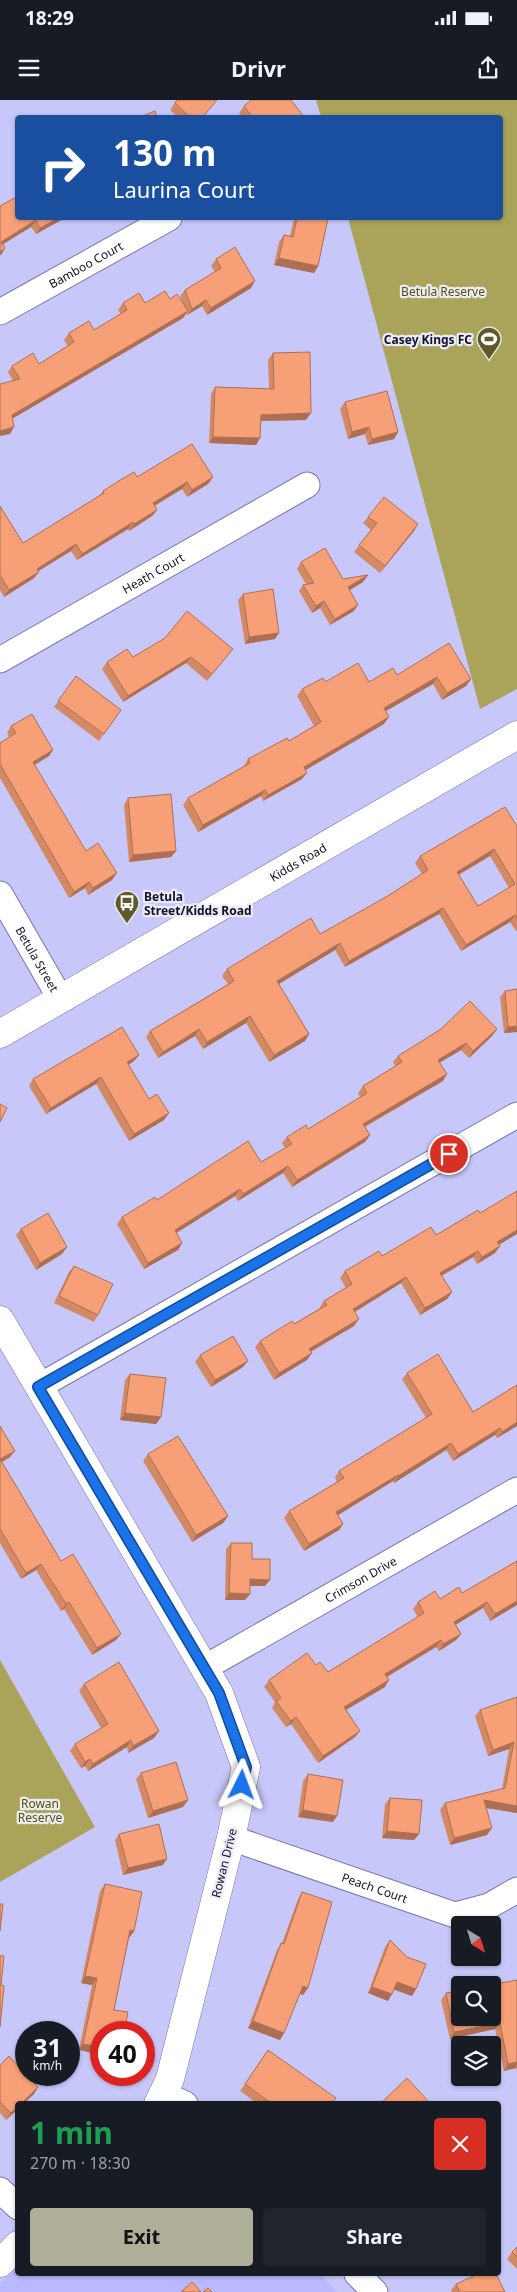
<!DOCTYPE html>
<html lang="en">
<head>
<meta charset="utf-8">
<style>
  body { margin:0; font-family:"Noto Sans",sans-serif; background:#20242c; color:#f1f3f6; height:100vh; display:flex; flex-direction:column; font-size:19px; white-space:nowrap }
  * { box-sizing:border-box; margin:0 }
  p { font-size:16px; color:#9ea1a6 }
  .icon { flex:none; width:28px; height:28px; fill:none; stroke:currentColor; stroke-width:2; stroke-linecap:round; stroke-linejoin:round }
  .map { position:relative; flex:1; overflow:hidden }
  .side { position:absolute; left:15px; top:2001px; width:486px; height:175px; display:flex; flex-direction:column; background:#171b24; border-radius:5px; box-shadow:0 1px 4px #0004 }
  .side>* { flex:none }
  .banner { position:absolute; left:15px; top:15px; width:488px; height:105px; border-radius:5px; box-shadow:0 1px 4px #0004; background:#1a4fa0; color:#fff; overflow:hidden }
  .needle { width:32px; rotate:142deg }
  .buttons { position:absolute; left:451px; top:1816px; display:grid; gap:10px }
  .buttons a { display:grid; place-items:center; width:50px; height:50px; border-radius:5px; background:#171b24; box-shadow:0 1px 4px #0004; font-size:25px }
  .speed { position:absolute; left:15px; top:1921px; display:flex; gap:10px; font-size:25px; font-weight:700; text-align:center }
  .speed>* { display:grid; place-content:center; width:65px; height:65px; border-radius:50%; background:#171b24; box-shadow:0 1px 4px #0004; line-height:1 }
  .speed small { font-size:12px; font-weight:400 }
  .speed .limit { border:8px solid #d22; background:#fff; color:#111 }
  .pin { position:absolute; display:grid; place-items:center; width:42px; height:42px; color:#fff; margin:-21px; border:2px solid #fff; border-radius:50%; box-shadow:0 1px 5px #0007 }
  .me { position:absolute; width:55px; margin:-28px; rotate:3deg; stroke-linejoin:round; filter:drop-shadow(0 0 4px #0008) }
  .turn { display:flex; align-items:center; gap:18px; height:105px; padding:0 15px; font-size:22px }
  .turn .icon { width:65px; height:65px; stroke-width:2.5 }
  .turn b { display:block; font-size:35px; line-height:42px }
  .round { display:grid; place-items:center; flex:none; width:52px; height:52px; border-radius:5px; background:#20242c }
  .overview { display:flex; align-items:center; justify-content:space-between; height:85px; padding:0 15px }
  h1 { font-size:30px; font-weight:700; line-height:38px; color:#1e9e55 }
  .primary-button { display:flex; gap:10px; margin-top:auto; padding:10px 15px }
  .primary-button a { flex:1; height:58px; border-radius:5px; background:#afaf99; color:#111; font-size:20px; font-weight:700; line-height:58px; text-align:center }
  .primary-button a+a { background:#20242c; color:#f1f3f6 }
  .status { display:flex; justify-content:space-between; align-items:center; height:35px; padding:0 25px; background:#171b24; direction:ltr }
  .status svg { height:14px; fill:currentColor }
  header { display:flex; justify-content:space-between; align-items:center; height:65px; padding:0 15px; background:#171b24; font-size:22px; font-weight:700 }
  .map>svg:first-child { display:block }
</style>
</head>
<body>
<div class="status"><b>18:29</b><svg viewBox="0 0 49 12"><path d="M0 12V9h3v3zM5 12V6h3v6zM10 12V3h3v9zM15 12V0h3v12zM26 1h20v11H26zM47 4h2v5h-2z"/></svg></div>
<header><svg class="icon" aria-label="menu" viewBox="0 0 24 24"><path d="M4 6h16M4 12h16M4 18h16"/></svg>Drivr<svg class="icon" aria-label="share" viewBox="0 0 24 24"><path d="M12 15V3M7 8l5-5 5 5M5 13v7h14v-7"/></svg></header>
<div class="map">
<svg width="517" height="2192" viewBox="0 0 517 2192">
  <rect width="100%" height="100%" fill="#c8c7fa"/>
  <polygon fill="#bab8fe" points="17,2167 18,2174 320,2174 337,2192 0,2192 0,2183"/>
  <g fill="#a9a459">
    <polygon points="316,0 517,0 517,589 480,609 348,118 500,118 500,18 321,17"/>
    <polygon points="0,1560 95,1727 0,1782"/>
  </g>
  <g fill="none" stroke-linecap="round" stroke-linejoin="round">
    <defs>
      <g id="street">
        <path id="s1" d="M 0,212 L 169,118"/>
        <path id="s2" d="M 0,560 L 307,385"/>
        <path id="s3" d="M 0,794 L 60,898"/>
        <polyline points="38,1287 517,1015"/>
        <path id="s4" d="M 204,1568 L 517,1390"/>
        <path id="s5" d="M 231,1738 L 455,1815 L 489,1806 L 517,1790"/>
        <polyline points="163,1994 185,2004"/>
        <polyline points="0,2090 18,2107"/>
        <polyline points="357,2174 375,2192"/>
      </g>
      <g id="secondary">
        <path id="s6" d="M 0,934 L 517,635"/>
        <polyline points="0,1220 219,1593 246,1667 231,1738 170,1979 158,2004"/>
        <polyline points="0,2163 18,2145"/>
      </g>
    </defs>
    <use href="#street" stroke="#7875b0" stroke-width="27"/>
    <use href="#secondary" stroke="#7875b0" stroke-width="29"/>
    <use href="#street" stroke="#fff" stroke-width="25"/>
    <use href="#secondary" stroke="#fff" stroke-width="28"/>
  </g>
  <g fill="#d48965" fill-rule="evenodd">
    <polygon points="177,0 203,18 179,18 170,10"/>
    <polygon points="244,6 305,18 243,18 239,13"/>
    <polygon points="0,106 65,118 36,134 31,127 3,144 5,148 1,155"/>
    <polygon points="294,118 328,118 318,166 314,173 274,165 279,142 284,135 290,136"/>
    <polygon points="216,159 251,188 207,215 202,206 187,215 186,213 183,218 12,318 10,334 13,281 8,272 12,266 39,264 68,246 64,240 69,233 94,230 121,214 118,210 123,203 145,203 170,199 183,203 180,196 185,190 215,172 211,166"/>
    <polygon points="273,253 306,320 261,321 260,338 256,345 209,343 211,294 215,287 269,289 268,260"/>
    <polygon points="345,302 398,332 394,339 368,345 365,334 348,339 340,309"/>
    <polygon points="137,377 213,377 208,384 187,397 182,389 155,406 157,410 152,416 129,431 128,429 77,460 71,451 38,471 34,478 4,497 0,490 0,406 23,443 99,396 103,391"/>
    <polygon points="368,417 418,424 380,473 354,452 371,430 363,423"/>
    <polygon points="301,462 343,479 368,475 363,482 350,490 354,511 330,525 320,508 312,513 299,491 303,485 306,484 297,469"/>
    <polygon points="243,494 275,539 245,544 238,500"/>
    <polygon points="228,555 207,581 186,563 123,602 102,569 107,562 133,557"/>
    <polygon points="397,575 471,579 466,586 442,600 433,584 386,611 384,624 305,670 302,679 263,701 261,696 198,732 183,705 188,698 244,667 244,666 248,659 289,641 314,626 297,596 302,589 325,582 369,582"/>
    <polygon points="76,576 121,610 99,641 54,607"/>
    <polygon points="11,626 53,650 49,656 34,665 86,751 112,780 88,795 85,788 69,798 0,678 0,643 9,637 7,633"/>
    <polygon points="128,698 176,751 171,757 129,762 124,705"/>
    <path d="M 517,726 L 517,831 L 516,831 L 510,822 L 461,851 L 439,814 L 345,867 L 335,850 L 279,884 L 309,934 L 305,941 L 269,962 L 246,923 L 203,949 L 195,936 L 158,958 L 146,937 L 150,931 L 228,884 L 222,876 L 227,869 L 320,834 L 386,797 L 422,774 L 415,763 L 420,756 ZM 490,756 L 509,788 L 478,806 L 459,775 Z"/>
    <polygon points="517,889 517,932 504,933 500,897 505,891"/>
    <polygon points="497,929 492,936 469,958 461,950 440,962 443,981 365,1027 370,1035 365,1042 292,1087 283,1073 238,1101 235,1096 176,1133 182,1143 178,1150 144,1169 117,1124 122,1117 157,1100 261,1062 285,1048 282,1043 287,1037 308,1029 360,997 358,993 363,986 395,966 393,962 398,956"/>
    <polygon points="139,955 134,961 128,965 149,999 164,1020 129,1041 96,984 46,1014 29,986 33,979"/>
    <polygon points="21,1129 62,1154 36,1170 16,1135"/>
    <polygon points="436,1135 499,1145 500,1146 495,1153 477,1164 473,1157 442,1176 452,1192 447,1199 420,1215 401,1183 355,1212 354,1226 311,1252 307,1260 274,1280 255,1247 260,1241 294,1224 320,1208 320,1207 324,1201 346,1188 340,1178 345,1171"/>
    <polygon points="74,1166 98,1215 94,1222 54,1203 69,1172"/>
    <polygon points="200,1255 243,1267 211,1287 195,1262"/>
    <polygon points="407,1273 473,1312 517,1285 517,1326 497,1338 495,1335 453,1361 446,1350 394,1383 393,1381 338,1415 343,1424 339,1430 304,1451 284,1418 289,1411 337,1382 335,1377 339,1371 426,1318 402,1279"/>
    <polygon points="130,1274 161,1317 156,1324 120,1320 125,1280"/>
    <polygon points="0,1326 10,1357 2,1362 61,1461 116,1540 92,1555 64,1509 61,1511 36,1470 21,1479 0,1443"/>
    <polygon points="148,1354 228,1416 223,1423 192,1442 143,1361"/>
    <polygon points="231,1443 252,1459 265,1486 250,1486 250,1494 245,1500 225,1500 226,1449"/>
    <polygon points="517,1461 517,1505 490,1521 483,1508 455,1525 461,1534 456,1540 439,1551 436,1547 387,1577 385,1587 346,1610 360,1631 355,1637 318,1663 291,1624 286,1627 272,1608 275,1602 264,1587 269,1580 316,1565 328,1572 418,1517 413,1509 418,1502 440,1499 462,1493"/>
    <polygon points="84,1584 159,1631 154,1638 128,1653 127,1647 88,1671 85,1666 81,1668 70,1651 75,1644 101,1628 79,1591"/>
    <polygon points="517,1597 517,1713 486,1708 487,1735 450,1745 440,1710 445,1703 502,1689 509,1649 488,1656 475,1616 480,1610"/>
    <polygon points="141,1673 188,1700 183,1707 148,1718 136,1679"/>
    <polygon points="308,1674 333,1722 298,1717 303,1681"/>
    <polygon points="390,1698 419,1734 414,1740 382,1738 385,1704"/>
    <polygon points="119,1734 163,1765 123,1775 115,1740"/>
    <polygon points="105,1784 134,1831 129,1838 114,1910 79,1950 92,1885 81,1883 100,1791"/>
    <polygon points="302,1792 308,1888 303,1895 300,1894 280,1940 248,1928 277,1850 282,1843 298,1799"/>
    <polygon points="390,1840 416,1889 412,1896 394,1889 388,1901 368,1893 385,1847"/>
    <polygon points="517,1880 517,1970 516,1968 504,1971 495,1929 450,1939 441,1900 446,1893"/>
    <polygon points="268,1950 331,2004 258,2004 240,1991"/>
    <polygon points="0,1965 38,1987 34,1994 23,2004 18,2004 18,2009 6,2020 0,2013"/>
    <polygon points="517,2147 517,2169 507,2159 512,2152"/>
    <polygon points="456,2184 505,2192 452,2192 451,2190"/>
  </g>
  <g fill="#ad6f53">
    <polygon points="58,118 65,118 36,134 40,128"/>
    <polygon points="36,120 31,127 0,146 1,142"/>
    <polygon points="5,148 1,155 0,155 0,152"/>
    <polygon points="279,158 318,166 314,173 274,165"/>
    <polygon points="255,181 251,188 207,215 211,208"/>
    <polygon points="206,200 202,206 187,215 192,209"/>
    <polygon points="188,211 183,218 7,322 12,315"/>
    <polygon points="311,313 306,320 257,321 261,315"/>
    <polygon points="14,327 10,334 0,336 0,331"/>
    <polygon points="369,327 365,334 348,339 352,332"/>
    <polygon points="398,332 394,339 368,345 372,339"/>
    <polygon points="213,337 260,338 256,345 209,343"/>
    <polygon points="213,377 208,384 187,397 192,390"/>
    <polygon points="187,382 182,389 148,409 153,403"/>
    <polygon points="157,410 152,416 129,431 134,424"/>
    <polygon points="133,422 128,429 77,460 82,454"/>
    <polygon points="418,424 414,431 380,473 385,466"/>
    <polygon points="76,444 71,451 32,475 37,469"/>
    <polygon points="39,472 34,478 4,497 9,490"/>
    <polygon points="368,475 363,482 343,494 348,487"/>
    <polygon points="324,501 320,508 312,513 316,506"/>
    <polygon points="358,505 354,511 330,525 335,519"/>
    <polygon points="279,533 275,539 245,544 249,537"/>
    <polygon points="191,557 186,563 123,602 128,596"/>
    <polygon points="437,577 433,584 379,615 384,608"/>
    <polygon points="471,579 466,586 442,600 447,593"/>
    <polygon points="389,617 384,624 299,674 304,667"/>
    <polygon points="53,650 49,656 28,669 33,662"/>
    <polygon points="307,673 302,679 263,701 268,695"/>
    <polygon points="265,690 261,696 198,732 203,725"/>
    <polygon points="494,749 490,756 452,778 457,772"/>
    <polygon points="176,751 171,757 129,762 133,755"/>
    <polygon points="117,773 112,780 88,795 93,788"/>
    <polygon points="89,782 85,788 69,798 74,792"/>
    <polygon points="443,808 439,814 345,867 349,861"/>
    <polygon points="515,815 510,822 461,851 466,845"/>
    <polygon points="340,843 335,850 272,888 277,881"/>
    <polygon points="250,916 246,923 203,949 207,942"/>
    <polygon points="517,926 517,932 504,933 508,927"/>
    <polygon points="199,929 195,936 158,958 163,952"/>
    <polygon points="497,929 492,936 469,958 473,951"/>
    <polygon points="309,934 305,941 269,962 274,955"/>
    <polygon points="466,943 461,950 434,966 438,960"/>
    <polygon points="139,955 134,961 122,969 127,962"/>
    <polygon points="447,974 443,981 358,1030 363,1024"/>
    <polygon points="101,977 96,984 46,1014 51,1008"/>
    <polygon points="169,1013 164,1020 129,1041 134,1034"/>
    <polygon points="370,1035 365,1042 292,1087 297,1080"/>
    <polygon points="288,1066 283,1073 238,1101 243,1094"/>
    <polygon points="240,1089 235,1096 170,1137 175,1130"/>
    <polygon points="517,1130 517,1134 492,1149 497,1142"/>
    <polygon points="182,1143 178,1150 144,1169 148,1163"/>
    <polygon points="500,1146 495,1153 477,1164 482,1157"/>
    <polygon points="67,1147 62,1154 36,1170 40,1163"/>
    <polygon points="478,1151 473,1157 435,1179 440,1173"/>
    <polygon points="406,1177 401,1183 348,1216 353,1209"/>
    <polygon points="452,1192 447,1199 420,1215 425,1208"/>
    <polygon points="359,1219 354,1226 304,1255 309,1249"/>
    <polygon points="312,1253 307,1260 274,1280 279,1273"/>
    <polygon points="248,1261 243,1267 211,1287 215,1280"/>
    <polygon points="125,1313 161,1317 156,1324 120,1320"/>
    <polygon points="517,1322 517,1326 497,1338 502,1332"/>
    <polygon points="500,1328 495,1335 453,1361 458,1354"/>
    <polygon points="451,1343 446,1350 394,1383 398,1376"/>
    <polygon points="15,1351 10,1357 0,1363 0,1360"/>
    <polygon points="398,1375 393,1381 332,1419 336,1412"/>
    <polygon points="228,1416 223,1423 192,1442 196,1435"/>
    <polygon points="343,1424 339,1430 304,1451 309,1444"/>
    <polygon points="41,1464 36,1470 21,1479 26,1473"/>
    <polygon points="250,1479 270,1480 265,1486 246,1486"/>
    <polygon points="229,1493 250,1494 245,1500 225,1500"/>
    <polygon points="517,1501 517,1505 490,1521 495,1514"/>
    <polygon points="69,1502 64,1509 61,1511 66,1504"/>
    <polygon points="487,1502 483,1508 449,1529 454,1522"/>
    <polygon points="121,1534 116,1540 92,1555 97,1548"/>
    <polygon points="461,1534 456,1540 439,1551 443,1544"/>
    <polygon points="441,1540 436,1547 381,1580 385,1574"/>
    <polygon points="389,1580 385,1587 339,1614 344,1607"/>
    <polygon points="296,1617 291,1624 286,1627 291,1621"/>
    <polygon points="159,1631 154,1638 128,1653 133,1646"/>
    <polygon points="360,1631 355,1637 318,1663 323,1656"/>
    <polygon points="131,1640 127,1647 88,1671 93,1664"/>
    <polygon points="514,1642 509,1649 488,1656 493,1650"/>
    <polygon points="90,1659 85,1666 81,1668 85,1662"/>
    <polygon points="188,1700 183,1707 148,1718 153,1711"/>
    <polygon points="484,1700 517,1706 517,1713 480,1707"/>
    <polygon points="303,1710 337,1716 333,1722 298,1717"/>
    <polygon points="492,1728 487,1735 450,1745 454,1738"/>
    <polygon points="387,1731 419,1734 414,1740 382,1738"/>
    <polygon points="167,1759 163,1765 123,1775 128,1768"/>
    <polygon points="130,1830 134,1831 129,1838"/>
    <polygon points="85,1876 97,1878 92,1885 81,1883"/>
    <polygon points="397,1882 416,1889 412,1896 392,1889"/>
    <polygon points="303,1886 308,1888 303,1895 298,1893"/>
    <polygon points="372,1887 392,1894 388,1901 368,1893"/>
    <polygon points="253,1921 284,1933 280,1940 248,1928"/>
    <polygon points="500,1923 495,1929 450,1939 454,1932"/>
    <polygon points="83,1944 101,1947 101,1955 79,1950"/>
    <polygon points="517,1962 516,1968 504,1971 508,1964"/>
    <polygon points="38,1987 34,1994 23,2004 21,2004"/>
    <polygon points="18,2007 18,2009 6,2020 11,2013"/>
  </g>
  <g fill="#f79f76" stroke="#ad6f53" fill-rule="evenodd">
    <polygon points="177,0 217,0 202,18 191,18 175,3"/>
    <polygon points="251,0 291,0 305,18 253,18 244,6"/>
    <polygon points="155,11 157,18 138,18"/>
    <polygon points="18,96 18,118 58,118 40,128 36,120 1,142 5,148 0,152 0,106"/>
    <polygon points="297,118 328,118 318,166 279,158 284,135 293,137"/>
    <polygon points="235,147 255,181 211,208 206,200 192,209 185,190 221,168 216,159"/>
    <polygon points="165,191 170,199 177,194 188,211 12,315 14,327 0,331 0,284 20,279 12,266 33,253 39,264 74,242 69,233 89,221 94,230 127,210 123,203 139,193 145,203"/>
    <polygon points="310,252 311,313 261,315 260,338 213,337 215,287 274,289 273,253"/>
    <polygon points="387,291 398,332 372,339 369,327 352,332 345,302"/>
    <polygon points="192,344 213,377 192,390 187,382 153,403 157,410 134,424 133,422 82,454 76,444 37,469 39,472 9,490 0,475 0,406 23,443 104,393 103,391 117,382 134,372 137,377"/>
    <polygon points="384,397 418,424 385,466 359,445 377,423 368,417"/>
    <polygon points="325,448 343,479 368,475 348,487 358,505 335,519 324,501 316,506 303,485 314,483 301,462"/>
    <polygon points="273,489 279,533 249,537 243,494"/>
    <polygon points="187,511 233,549 212,574 191,557 128,596 107,562 127,549 133,557 165,538"/>
    <polygon points="449,543 471,579 447,593 437,577 384,608 389,617 304,667 307,673 268,695 265,690 203,725 188,698 250,663 248,659 287,638 289,641 321,622 302,589 323,578 325,582 358,563 369,582 393,568 397,575"/>
    <polygon points="76,576 121,610 104,634 58,601"/>
    <polygon points="32,614 53,650 33,662 86,751 98,743 117,773 93,788 89,782 74,792 0,664 0,643 16,633 11,626"/>
    <polygon points="171,694 176,751 133,755 128,698"/>
    <path d="M 505,707 L 517,726 L 517,818 L 515,815 L 466,845 L 443,808 L 349,861 L 340,843 L 277,881 L 309,934 L 274,955 L 250,916 L 207,942 L 199,929 L 163,952 L 150,931 L 234,881 L 227,869 L 311,818 L 320,834 L 386,797 L 428,770 L 420,756 ZM 494,749 L 515,784 L 478,806 L 457,772 Z"/>
    <polygon points="517,889 517,926 508,927 505,891"/>
    <polygon points="470,901 497,929 473,951 466,943 438,960 447,974 363,1024 370,1035 297,1080 288,1066 243,1094 240,1089 175,1130 182,1143 148,1163 122,1117 155,1097 157,1100 248,1041 261,1062 292,1044 287,1037 306,1025 308,1029 367,993 363,986 402,962 398,956 441,929"/>
    <polygon points="122,927 139,955 127,962 149,999 157,994 169,1013 134,1034 101,977 51,1008 33,979"/>
    <polygon points="0,1004 7,1008 0,1022"/>
    <polygon points="517,1091 517,1130 497,1142 500,1146 482,1157 478,1151 440,1173 452,1192 425,1208 406,1177 353,1209 359,1219 309,1249 312,1253 279,1273 260,1241 292,1221 294,1224 327,1205 324,1201 352,1184 345,1171 379,1151 382,1156 431,1127 436,1135 478,1110 480,1113"/>
    <polygon points="48,1113 67,1147 40,1163 21,1129"/>
    <polygon points="74,1166 113,1184 98,1215 59,1196"/>
    <polygon points="233,1236 248,1261 215,1280 200,1255"/>
    <polygon points="438,1254 473,1312 517,1285 517,1322 502,1332 500,1328 458,1354 451,1343 398,1376 398,1375 336,1412 343,1424 309,1444 289,1411 344,1378 339,1371 432,1314 407,1273"/>
    <polygon points="130,1274 166,1278 161,1317 125,1313"/>
    <polygon points="0,1326 15,1351 0,1359 61,1461 73,1454 121,1534 97,1548 69,1502 66,1504 41,1464 26,1473 0,1429"/>
    <polygon points="178,1336 228,1416 196,1435 148,1354"/>
    <polygon points="231,1443 252,1443 252,1459 270,1459 270,1480 250,1479 250,1494 229,1493"/>
    <polygon points="517,1461 517,1501 495,1514 487,1502 454,1522 461,1534 443,1544 441,1540 385,1574 389,1580 344,1607 360,1631 323,1656 296,1617 291,1621 276,1601 281,1598 269,1580 307,1553 316,1565 320,1562 328,1572 424,1513 418,1502 435,1491 440,1499 459,1487 462,1493"/>
    <polygon points="119,1562 159,1631 133,1646 131,1640 93,1664 90,1659 85,1662 75,1644 108,1624 84,1584"/>
    <polygon points="517,1597 517,1706 484,1700 492,1728 454,1738 445,1703 505,1688 514,1642 493,1650 480,1610"/>
    <polygon points="176,1662 188,1700 153,1711 141,1673"/>
    <polygon points="308,1674 343,1680 337,1716 303,1710"/>
    <polygon points="390,1698 422,1700 419,1734 387,1731"/>
    <polygon points="159,1724 167,1759 128,1768 119,1734"/>
    <polygon points="105,1784 142,1792 134,1831 130,1830 114,1910 128,1912 124,1932 101,1932 101,1947 83,1944 97,1878 85,1876"/>
    <polygon points="302,1792 332,1802 308,1888 303,1886 284,1933 253,1921 281,1843 284,1844"/>
    <polygon points="0,1804 3,1804 0,1831"/>
    <polygon points="390,1840 407,1857 426,1864 416,1889 397,1882 392,1894 372,1887"/>
    <polygon points="0,1856 4,1856 1,1885 4,1886 0,1927"/>
    <polygon points="517,1880 517,1962 508,1964 500,1923 454,1932 446,1893 460,1891 460,1918 492,1918 492,1885 490,1885"/>
    <polygon points="268,1950 336,1998 331,2004 272,2004 245,1984"/>
    <polygon points="9,1956 38,1987 21,2004 18,2004 18,2007 11,2013 0,2002 0,1965"/>
    <polygon points="407,1978 429,2002 428,2004 380,2004"/>
    <polygon points="517,2147 517,2157 512,2152"/>
    <polygon points="478,2174 496,2174 505,2192 460,2192 456,2184"/>
    <polygon points="192,2182 201,2192 181,2192"/>
    <polygon points="208,2188 212,2192 203,2192"/>
  </g>
  <g fill="none" stroke-linecap="round" stroke-linejoin="round">
    <defs>
      <polyline id="route" points="242,1685 246,1667 219,1593 38,1287 449,1054"/>
    </defs>
    <use href="#route" stroke="#114b97" stroke-width="12"/>
    <use href="#route" stroke="#1a73e8" stroke-width="9"/>
  </g>
  <defs>
    <symbol id="stadium-pin" viewBox="-11 -11 22 30"><path d="M0 17L-7.5 6A9.5 9.5 0 1 1 7.5 6Z" fill="#5e5b28" stroke="#ececf9"/><path d="M0-5a6.5 5 0 1 0 0 10a6.5 5 0 1 0 0-10ZM-3.5-1.8h7v3.6h-7Z" fill="#fff"/></symbol>
    <symbol id="bus-pin" viewBox="-11 -11 22 30"><path d="M0 17L-7.5 6A9.5 9.5 0 1 1 7.5 6Z" fill="#5e5b28" stroke="#ececf9"/><path d="M-5-6H5V4H4V6H2V4H-2V6H-4V4H-5ZM-3.5-4V0h7V-4ZM-3.5 1.2v1.5H-2V1.2ZM2 1.2v1.5H3.5V1.2Z" fill="#fff"/></symbol>
  </defs>
  <g fill-rule="evenodd">
    <use href="#stadium-pin" x="475" y="225" width="28" height="38"/>
    <use href="#bus-pin" x="113" y="789" width="28" height="38"/>
  </g>
  <g text-anchor="middle" dominant-baseline="central" stroke-width="4.5" stroke-linejoin="round" paint-order="stroke">
    <g font-size="12" fill="#141229" stroke="#ececf9">
      <text stroke="none"><textPath href="#s1" startOffset="98">Bamboo Court</textPath></text>
      <text stroke="none"><textPath href="#s2" startOffset="176">Heath Court</textPath></text>
      <text stroke="none"><textPath href="#s6" startOffset="344">Kidds Road</textPath></text>
      <text stroke="none"><textPath href="#s3" startOffset="75">Betula Street</textPath></text>
      <text stroke="none"><textPath href="#s4" startOffset="180">Crimson Drive</textPath></text>
      <text transform="translate(224 1763) rotate(-76)">Rowan Drive</text>
      <text stroke="none"><textPath href="#s5" startOffset="152">Peach Court</textPath></text>
    </g>
    <g font-size="12" fill="#575205" stroke="#ececf9">
      <text x="443" y="191">Betula Reserve</text>
      <text x="40" y="1703">Rowan<tspan x="40" dy="14">Reserve</tspan></text>
    </g>
    <g font-size="12" font-weight="bold" fill="#141229" stroke="#ececf9" text-anchor="end">
      <text x="472" y="239">Casey Kings FC</text>
      <text x="144" y="796" text-anchor="start">Betula<tspan x="144" dy="14">Street/Kidds Road</tspan></text>
    </g>
  </g>
</svg>
<div class="buttons">
<a><svg class="needle" viewBox="-14 -14 28 28"><path d="M0-13l5 13h-10z" fill="#e53935"/><path d="M0 13l5-13h-10z" fill="#9ea1a6"/></svg></a>
<a><svg class="icon" aria-label="search" viewBox="0 0 24 24"><circle cx="10" cy="10" r="6"/><path d="M15 15l6 6"/></svg></a>
<a><svg class="icon" aria-label="layers" viewBox="0 0 24 24"><path d="M12 4l9 5-9 5-9-5zM3 14l9 5 9-5"/></svg></a>
</div>
<div class="speed"><div>31<small>km/h</small></div><div class="limit">40</div></div>
<div class="pin" style="left:449px;top:1054px;background:#d93025"><svg class="icon" aria-label="arrive" viewBox="0 0 24 24"><path d="M6 21V4h12l-3 4 3 4H6"/></svg></div>
<svg class="me" style="left:242px;top:1685px" viewBox="-20 -20 40 40"><path d="M0-17L14 15 0 8-14 15z" fill="#1a73e8" stroke="#fff" stroke-width="4"/></svg>
<div class="banner">
<div class="turn"><svg class="icon" aria-label="right" viewBox="0 0 24 24"><path d="M7 20v-9h11M14 6l5 5-5 5"/></svg><div><b>130 m</b>Laurina Court</div></div>
</div>
<section class="side">
<div class="overview"><div><h1>1 min</h1><p>270 m · 18:30</p></div><a class="round" style="background:#d93025;color:#fff"><svg class="icon" aria-label="close" viewBox="0 0 24 24"><path d="M6 6l12 12M18 6L6 18"/></svg></a></div>
<div class="primary-button"><a>Exit</a><a>Share</a></div>
</section>
</div>
</body>
</html>
